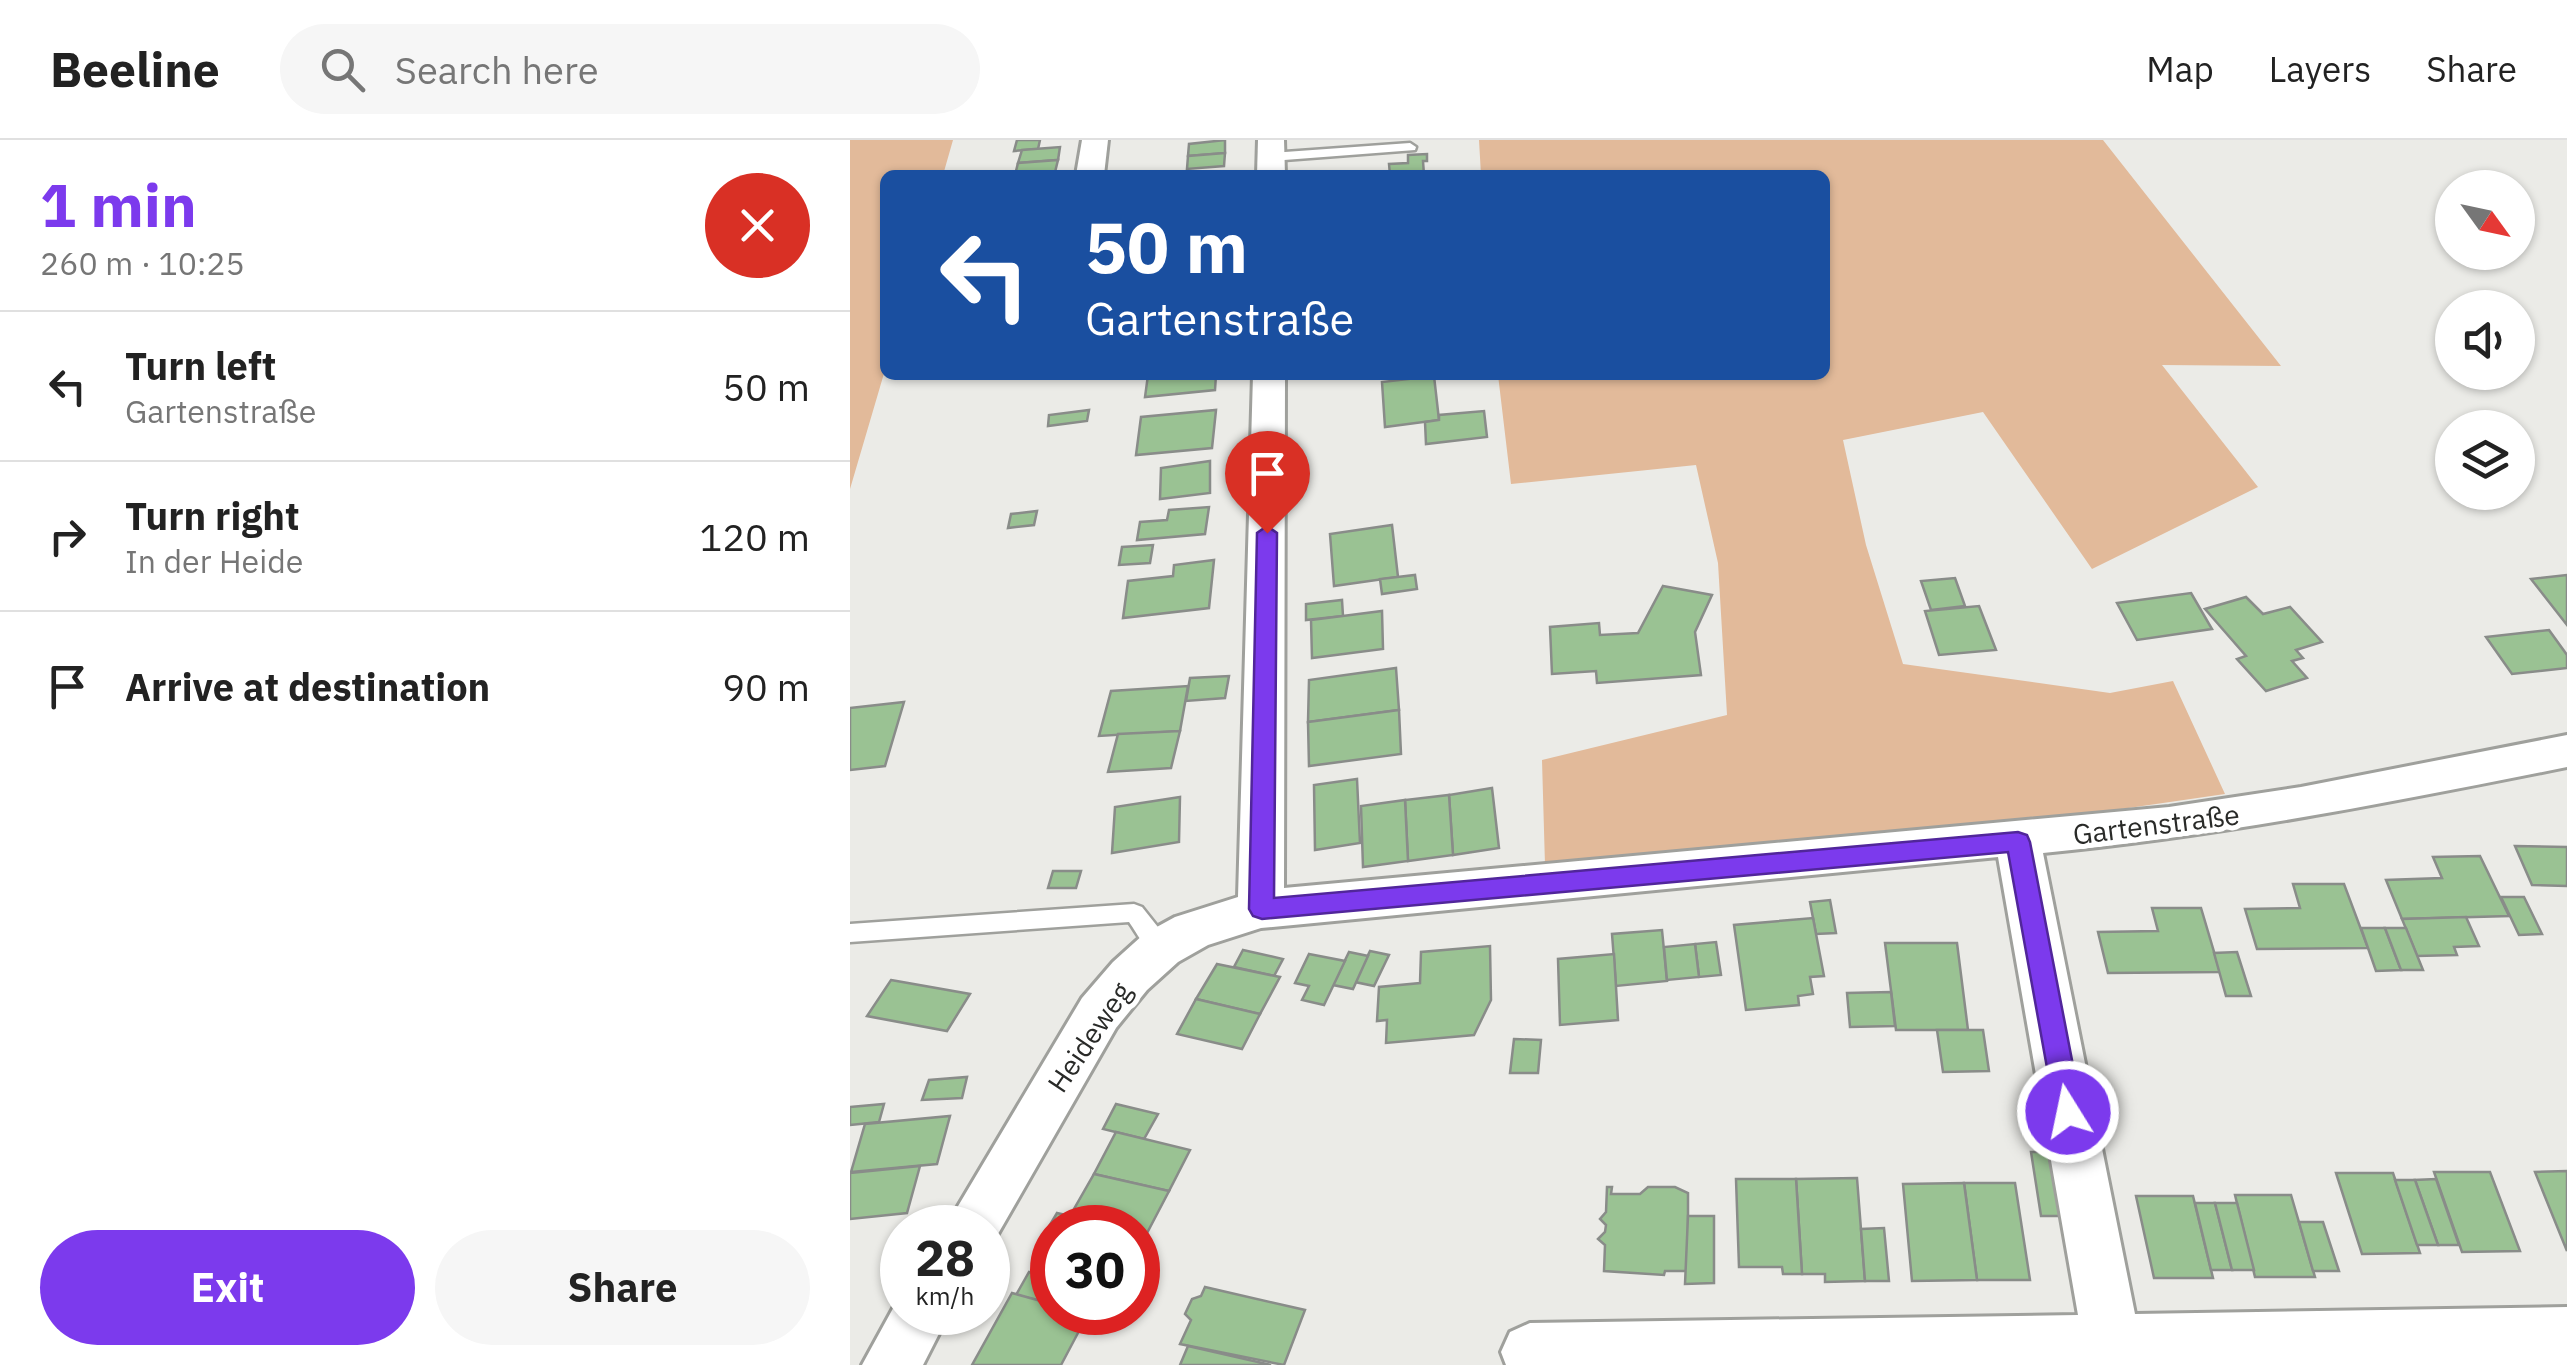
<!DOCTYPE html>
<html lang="en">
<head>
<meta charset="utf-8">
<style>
  body { margin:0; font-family:"IBM Plex Sans",sans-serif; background:#f6f6f6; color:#222; height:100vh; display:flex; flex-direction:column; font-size:38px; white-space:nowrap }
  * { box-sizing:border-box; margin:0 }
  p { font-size:32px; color:#767676 }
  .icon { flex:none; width:55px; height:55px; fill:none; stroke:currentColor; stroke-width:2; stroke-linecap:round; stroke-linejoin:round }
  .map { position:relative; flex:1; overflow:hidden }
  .side { display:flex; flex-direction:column; background:#fff; width:850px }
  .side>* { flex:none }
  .guide { position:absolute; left:30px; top:30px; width:950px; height:210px; border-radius:15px; box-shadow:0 2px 8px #0004; background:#1a4fa0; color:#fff; overflow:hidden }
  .needle { width:65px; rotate:123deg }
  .fabs { position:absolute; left:1585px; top:30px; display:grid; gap:20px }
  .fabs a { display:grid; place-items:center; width:100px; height:100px; border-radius:50%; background:#fff; box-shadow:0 2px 8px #0004; font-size:50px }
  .speed { position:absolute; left:30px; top:1065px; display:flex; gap:20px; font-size:50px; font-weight:700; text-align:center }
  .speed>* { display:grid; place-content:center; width:130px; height:130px; border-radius:50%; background:#fff; box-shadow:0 2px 8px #0004; line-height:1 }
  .speed small { font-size:25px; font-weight:400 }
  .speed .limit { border:15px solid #d22; background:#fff; color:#111 }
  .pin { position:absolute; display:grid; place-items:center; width:85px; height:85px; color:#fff; margin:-102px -42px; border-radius:50% 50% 50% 0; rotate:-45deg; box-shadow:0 0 10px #0007 }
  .pin .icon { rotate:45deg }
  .me { position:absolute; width:110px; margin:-55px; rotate:350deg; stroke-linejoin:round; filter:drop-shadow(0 0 8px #0008) }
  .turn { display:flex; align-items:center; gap:35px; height:210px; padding:0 40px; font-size:45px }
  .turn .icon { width:130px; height:130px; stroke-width:2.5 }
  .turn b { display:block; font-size:70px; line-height:85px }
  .round { display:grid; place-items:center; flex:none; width:105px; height:105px; border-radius:52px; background:#f6f6f6 }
  .headline { display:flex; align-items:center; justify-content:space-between; height:170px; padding:0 40px }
  h1 { font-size:60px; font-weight:700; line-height:75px; color:#7c3aed }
  .action { display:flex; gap:20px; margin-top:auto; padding:20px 40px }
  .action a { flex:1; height:115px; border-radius:60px; background:#7c3aed; color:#fff; font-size:40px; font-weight:700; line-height:115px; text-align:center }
  .action a+a { background:#f6f6f6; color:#222 }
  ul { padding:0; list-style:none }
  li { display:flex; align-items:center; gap:30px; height:150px; padding:0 40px; border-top:2px solid #e0e0e0 }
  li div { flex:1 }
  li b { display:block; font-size:38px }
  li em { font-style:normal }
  header { display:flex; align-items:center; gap:60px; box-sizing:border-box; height:140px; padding:0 50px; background:#fff; border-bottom:2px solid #e0e0e0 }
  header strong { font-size:48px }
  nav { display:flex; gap:55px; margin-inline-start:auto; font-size:35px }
  .search { width:700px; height:90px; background:#f6f6f6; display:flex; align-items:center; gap:25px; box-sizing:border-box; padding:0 35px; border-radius:55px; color:#767676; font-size:38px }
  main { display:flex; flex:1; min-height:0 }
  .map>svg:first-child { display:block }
</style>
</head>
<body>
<header>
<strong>Beeline</strong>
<div class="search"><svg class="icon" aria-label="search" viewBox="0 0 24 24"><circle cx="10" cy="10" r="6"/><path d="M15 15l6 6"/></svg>Search here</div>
<nav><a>Map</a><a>Layers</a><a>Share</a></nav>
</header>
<main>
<section class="side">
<div class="headline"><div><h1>1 min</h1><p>260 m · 10:25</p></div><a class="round" style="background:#d93025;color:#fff"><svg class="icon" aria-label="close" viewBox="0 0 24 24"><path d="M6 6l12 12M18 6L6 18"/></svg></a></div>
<ul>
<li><svg class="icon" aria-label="left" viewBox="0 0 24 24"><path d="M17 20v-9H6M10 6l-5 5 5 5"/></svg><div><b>Turn left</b><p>Gartenstraße</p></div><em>50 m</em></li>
<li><svg class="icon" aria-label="right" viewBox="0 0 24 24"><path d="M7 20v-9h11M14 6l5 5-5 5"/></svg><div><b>Turn right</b><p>In der Heide</p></div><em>120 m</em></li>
<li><svg class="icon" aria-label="arrive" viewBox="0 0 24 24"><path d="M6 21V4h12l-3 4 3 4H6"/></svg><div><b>Arrive at destination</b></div><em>90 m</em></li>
</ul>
<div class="action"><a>Exit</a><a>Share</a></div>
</section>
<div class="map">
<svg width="1717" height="1225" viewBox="0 0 1717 1225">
  <rect width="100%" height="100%" fill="#ebebe7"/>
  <g fill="#e2ba9a">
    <polygon points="0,0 103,0 93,35 35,35 35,230 0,349"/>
    <polygon points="629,0 1253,0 1431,226 1312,225 1408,347 1242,429 1133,272 993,300 1016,405 1053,524 1260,553 1323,541 1375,654 1169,684 695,725 692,620 877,575 868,423 846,325 661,344 648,235 975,235 975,35 631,35"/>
  </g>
  <g fill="#9ac293" stroke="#898c89" stroke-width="2.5">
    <polygon points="167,0 190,0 188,9 164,11"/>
    <polygon points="375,0 375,13 338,16 339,4"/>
    <polygon points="210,7 208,20 168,23 172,10"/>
    <polygon points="375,13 374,26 337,29 338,16"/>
    <polygon points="577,14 577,21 573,21 574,35 540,35 539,24 558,23 558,15"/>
    <polygon points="208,20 205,32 165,35 168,23"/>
    <polygon points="298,235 366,235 365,250 295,257"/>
    <polygon points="584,236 589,280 535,287 532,242"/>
    <polygon points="239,270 237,281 198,286 199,275"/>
    <polygon points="366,270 362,308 286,315 291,277"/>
    <polygon points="634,271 637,297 576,304 575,282 589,280 589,275"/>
    <polygon points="360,321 360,353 310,359 311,328"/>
    <polygon points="359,367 355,394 287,400 290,382 317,380 319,370"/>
    <polygon points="187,371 184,385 158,388 161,374"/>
    <polygon points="542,385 548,437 484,446 480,394"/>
    <polygon points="303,405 300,423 269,425 272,407"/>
    <polygon points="364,420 359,468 273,478 278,441 323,436 324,425"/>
    <polygon points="565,435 567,449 532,454 530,439"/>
    <polygon points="1717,435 1717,485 1681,439"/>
    <polygon points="1105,438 1115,466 1081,470 1071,441"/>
    <polygon points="813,446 862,455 845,492 851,535 747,543 746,531 702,534 700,487 749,483 750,495 788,493"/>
    <polygon points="1341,453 1362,489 1287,500 1267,463"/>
    <polygon points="1396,457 1413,474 1440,467 1472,502 1446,510 1453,518 1442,521 1457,538 1416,551 1387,519 1396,516 1355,469"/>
    <polygon points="492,460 493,476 456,480 456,464"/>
    <polygon points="1129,466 1146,510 1089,515 1075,471"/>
    <polygon points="532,471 533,509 462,518 461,480"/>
    <polygon points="1699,490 1717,515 1717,528 1662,534 1636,497"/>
    <polygon points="546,528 549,570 458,582 459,540"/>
    <polygon points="379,536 375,558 336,561 340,538"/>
    <polygon points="338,546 330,591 249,596 261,551"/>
    <polygon points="54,562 35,626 0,630 0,568"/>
    <polygon points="549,570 551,614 459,626 458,582"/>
    <polygon points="330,591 321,628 258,632 268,594"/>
    <polygon points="507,639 510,703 465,710 464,645"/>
    <polygon points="642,648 649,708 603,715 599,655"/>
    <polygon points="599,655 603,715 558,721 555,660"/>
    <polygon points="330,657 329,702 262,713 265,667"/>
    <polygon points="555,660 558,721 513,727 511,666"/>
    <polygon points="1665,706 1717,707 1717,746 1682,745"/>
    <polygon points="1630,716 1659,776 1552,779 1536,740 1592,738 1583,717"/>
    <polygon points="203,731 231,731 226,748 198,748"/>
    <polygon points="1443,744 1494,744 1518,808 1407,809 1395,769 1450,768"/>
    <polygon points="1651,757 1674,757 1692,794 1669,795"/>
    <polygon points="980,760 986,793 966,794 960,762"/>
    <polygon points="1302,768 1351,768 1370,832 1258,833 1248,792 1308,791"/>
    <polygon points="1616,777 1629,806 1604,807 1607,815 1567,816 1552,779"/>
    <polygon points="963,778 974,836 960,837 963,854 948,856 949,865 896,870 884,785"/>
    <polygon points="1511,788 1535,788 1551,830 1526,831"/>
    <polygon points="1535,788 1556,788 1573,830 1551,830"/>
    <polygon points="812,790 817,841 766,846 762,794"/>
    <polygon points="866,802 871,835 849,837 845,804"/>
    <polygon points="1035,803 1107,803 1118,890 1046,890"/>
    <polygon points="845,804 849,837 817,840 814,807"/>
    <polygon points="640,806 641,860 624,895 536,903 537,880 527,881 529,847 570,843 571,812"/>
    <polygon points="393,810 433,819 424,836 384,827"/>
    <polygon points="520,811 539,815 524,846 505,842"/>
    <polygon points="499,812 518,816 503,849 483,845"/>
    <polygon points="1387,812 1401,856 1376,856 1364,813"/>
    <polygon points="459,814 495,821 474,865 452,860 459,846 445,843"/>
    <polygon points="764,814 768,880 710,885 708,819"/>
    <polygon points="367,824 430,837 410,874 346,859"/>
    <polygon points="41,840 120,854 97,891 17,876"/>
    <polygon points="1041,852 1045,886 1000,887 997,853"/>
    <polygon points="346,859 410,874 392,909 327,894"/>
    <polygon points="1087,890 1133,890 1139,931 1093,932"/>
    <polygon points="664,899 691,900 688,933 660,933"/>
    <polygon points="117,937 112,958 72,960 79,940"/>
    <polygon points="34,964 29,982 0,985 0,967"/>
    <polygon points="266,964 308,974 294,999 253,989"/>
    <polygon points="100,976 87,1024 1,1032 15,984"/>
    <polygon points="266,992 340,1010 319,1051 244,1034"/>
    <polygon points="1181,1012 1203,1012 1214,1076 1191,1076"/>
    <polygon points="70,1026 57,1073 0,1079 0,1033"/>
    <polygon points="1717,1031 1717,1111 1685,1032"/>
    <polygon points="1584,1032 1640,1032 1670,1111 1612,1112"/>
    <polygon points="1486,1033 1543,1033 1570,1113 1512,1114"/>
    <polygon points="244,1034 319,1051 296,1095 288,1092 288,1088 268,1088 220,1076"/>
    <polygon points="1007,1038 1015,1141 975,1142 975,1134 952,1134 946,1039"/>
    <polygon points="886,1039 946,1039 952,1134 933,1134 932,1127 889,1127"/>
    <polygon points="1586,1039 1609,1105 1588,1105 1565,1040"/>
    <polygon points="1545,1040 1565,1040 1588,1105 1567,1105"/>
    <polygon points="1114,1043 1165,1043 1180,1140 1127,1140"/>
    <polygon points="1114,1043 1127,1140 1062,1141 1053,1044"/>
    <polygon points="757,1047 762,1047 761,1054 790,1054 798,1047 825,1047 838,1053 838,1131 815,1131 814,1135 754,1131 755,1105 748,1099 755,1092 756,1085 750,1079 756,1072"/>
    <polygon points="1385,1055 1441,1055 1465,1137 1405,1137"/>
    <polygon points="1286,1056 1343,1056 1363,1138 1304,1138"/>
    <polygon points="1345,1063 1365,1063 1382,1130 1361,1130"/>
    <polygon points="1365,1063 1387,1063 1404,1130 1382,1130"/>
    <polygon points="207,1073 220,1076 249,1083 247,1088 202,1088 202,1103 191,1100"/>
    <polygon points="838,1076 864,1076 864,1143 835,1144"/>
    <polygon points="1449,1082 1473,1082 1489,1131 1463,1131"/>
    <polygon points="1034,1088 1039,1141 1015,1141 1011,1089"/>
    <polygon points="179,1132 202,1139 202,1164 166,1155"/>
    <polygon points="355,1147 455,1170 434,1225 330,1204 341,1180 335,1174 342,1159 351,1156"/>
    <polygon points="162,1153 202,1164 202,1172 238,1174 211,1225 122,1225"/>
    <polygon points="338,1206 421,1225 330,1225"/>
  </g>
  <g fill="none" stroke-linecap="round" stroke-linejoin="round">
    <defs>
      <g id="service">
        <polygon points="560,3 566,7 565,10 421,21 415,17 421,13"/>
        <path d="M 284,764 L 292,767 L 319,801 L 322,808 L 319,815 C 300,821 289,796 279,782 L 0,802 L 0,784 Z"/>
      </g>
      <g id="minor">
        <polygon points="232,0 258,0 254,35 226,35"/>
        <polygon points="408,0 434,0 435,35 407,35"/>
        <path d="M 403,235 L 435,235 L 434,748 L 1319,667 L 1451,647 L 1717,595 L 1717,627 C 1542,662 1370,696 1193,713 L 1285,1174 L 1717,1167 L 1717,1225 L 656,1225 L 651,1212 L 660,1192 L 680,1183 L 1228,1175 L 1148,717 L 411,788 L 358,805 L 328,822 L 297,850 L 266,888 L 141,1106 L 138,1108 L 138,1088 L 95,1088 L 232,858 L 263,822 L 294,794 L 325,777 L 388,757 Z"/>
        <polygon points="52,1152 52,1172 100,1172 73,1225 12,1225"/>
      </g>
    </defs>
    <use href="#service" stroke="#9fa09c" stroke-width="5"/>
    <use href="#minor" stroke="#9fa09c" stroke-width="6"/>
    <use href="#service" fill="#fff" fill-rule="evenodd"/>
    <use href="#minor" fill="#fff" fill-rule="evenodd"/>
  </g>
  <polygon fill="#7c3aed" stroke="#51269a" stroke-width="2.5" points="417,386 427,393 424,758 1168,692 1177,695 1180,702 1232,972 1228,981 1218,984 1209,981 1205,972 1158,712 412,779 403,776 399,769 407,393"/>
  <g text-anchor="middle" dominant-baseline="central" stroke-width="10" stroke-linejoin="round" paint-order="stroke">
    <g font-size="28" fill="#292a28" stroke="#fff">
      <text transform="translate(1306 684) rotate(-7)">Gartenstraße</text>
      <text transform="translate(239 897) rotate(-56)">Heideweg</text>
    </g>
  </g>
</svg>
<div class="fabs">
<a><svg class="needle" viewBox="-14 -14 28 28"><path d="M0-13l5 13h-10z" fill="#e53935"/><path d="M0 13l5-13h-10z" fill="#767676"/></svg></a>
<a><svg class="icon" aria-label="sound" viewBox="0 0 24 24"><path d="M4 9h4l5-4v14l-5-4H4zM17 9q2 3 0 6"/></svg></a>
<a><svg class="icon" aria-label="layers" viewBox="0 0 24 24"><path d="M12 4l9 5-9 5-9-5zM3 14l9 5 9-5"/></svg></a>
</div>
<div class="speed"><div>28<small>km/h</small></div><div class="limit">30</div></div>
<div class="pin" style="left:417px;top:393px;background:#d93025"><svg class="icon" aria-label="arrive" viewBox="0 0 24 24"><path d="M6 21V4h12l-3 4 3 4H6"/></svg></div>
<svg class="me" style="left:1218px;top:972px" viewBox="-20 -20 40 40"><circle r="17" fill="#7c3aed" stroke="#fff" stroke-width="3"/><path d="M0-11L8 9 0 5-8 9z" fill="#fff"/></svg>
<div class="guide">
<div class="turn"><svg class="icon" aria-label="left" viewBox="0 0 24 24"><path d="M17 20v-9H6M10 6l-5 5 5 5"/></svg><div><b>50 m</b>Gartenstraße</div></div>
</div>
</div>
</main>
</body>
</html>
